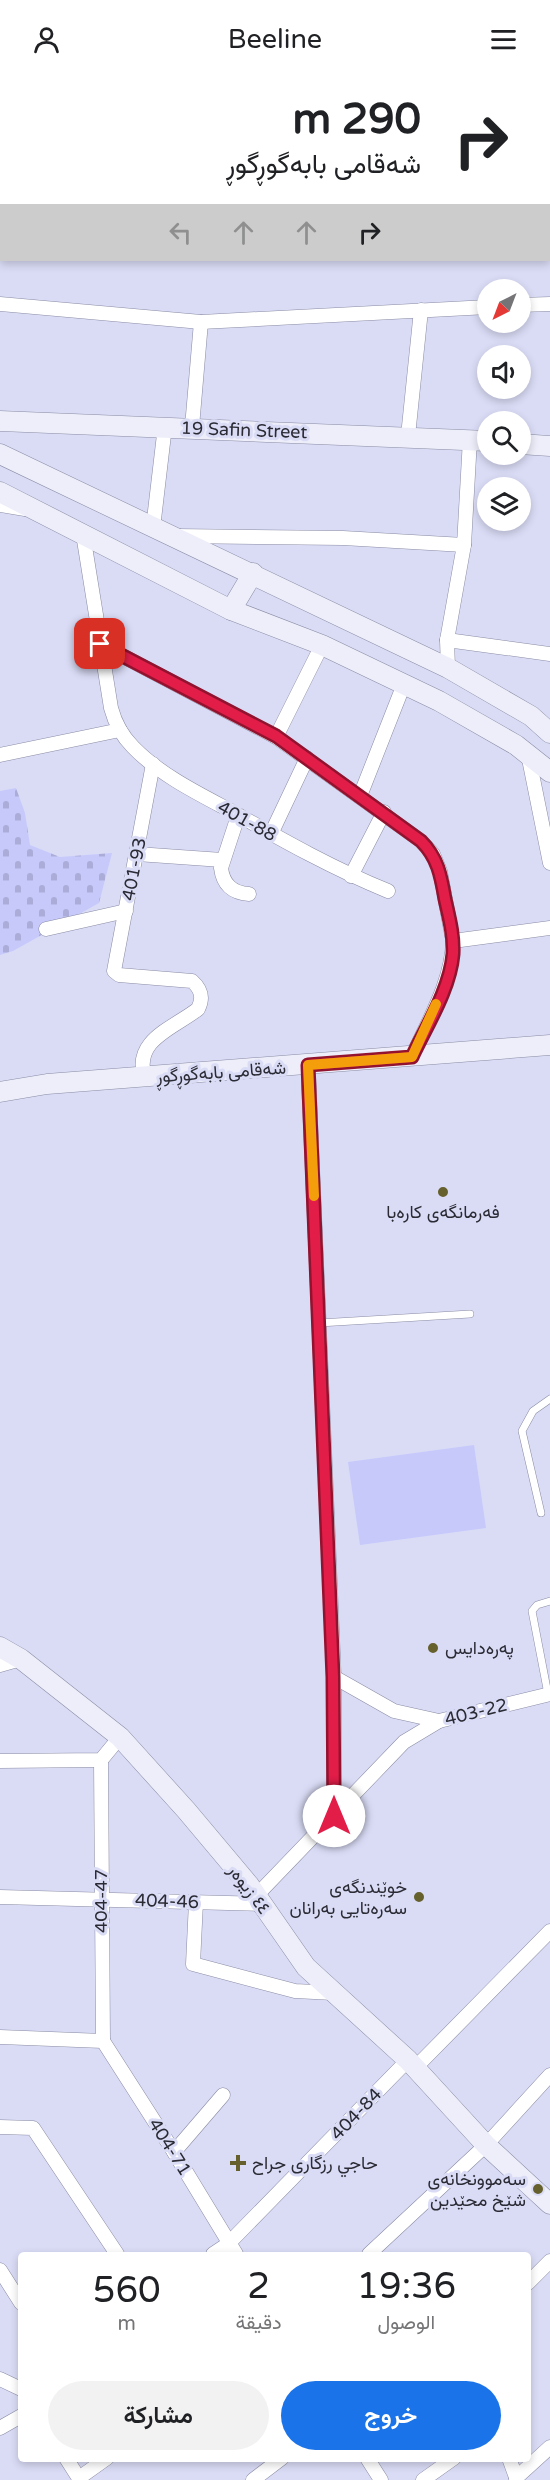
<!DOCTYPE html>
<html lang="ar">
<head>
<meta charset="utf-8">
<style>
  body { margin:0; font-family:"Varela Round",Vazirmatn,sans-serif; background:#f2f2f2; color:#202124; direction:rtl; height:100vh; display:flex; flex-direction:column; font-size:22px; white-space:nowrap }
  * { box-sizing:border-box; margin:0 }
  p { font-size:20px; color:#757577 }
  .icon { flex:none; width:33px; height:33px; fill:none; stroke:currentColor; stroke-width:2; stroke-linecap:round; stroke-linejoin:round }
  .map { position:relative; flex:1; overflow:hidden; direction:ltr }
  .side { position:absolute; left:18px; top:2174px; width:513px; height:210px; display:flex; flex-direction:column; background:#fff; border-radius:6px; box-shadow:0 3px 9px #0003; direction:rtl }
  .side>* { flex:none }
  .hud { position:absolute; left:0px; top:0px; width:550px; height:183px; box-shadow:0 3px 9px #0003; direction:rtl; background:#fff; color:#202124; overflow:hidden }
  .needle { width:39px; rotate:222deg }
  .buttons { position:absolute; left:477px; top:201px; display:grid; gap:12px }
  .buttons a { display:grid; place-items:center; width:54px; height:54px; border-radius:50%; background:#fff; box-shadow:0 3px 9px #0003; font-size:30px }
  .pin { position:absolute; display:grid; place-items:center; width:51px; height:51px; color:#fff; margin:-26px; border-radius:12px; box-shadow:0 3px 9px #0006 }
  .me { position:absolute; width:66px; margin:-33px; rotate:0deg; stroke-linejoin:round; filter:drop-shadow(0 0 4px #0008) }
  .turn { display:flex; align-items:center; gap:21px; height:126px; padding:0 30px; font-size:27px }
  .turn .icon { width:78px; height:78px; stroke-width:2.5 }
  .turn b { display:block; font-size:42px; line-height:51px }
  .lanes { display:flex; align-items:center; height:57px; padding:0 30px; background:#0003; justify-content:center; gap:30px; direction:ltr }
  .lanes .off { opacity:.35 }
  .eta { display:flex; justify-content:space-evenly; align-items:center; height:102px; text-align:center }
  .eta b { font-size:36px; font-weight:600; line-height:42px }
  .primary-button { display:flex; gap:12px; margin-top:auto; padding:12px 30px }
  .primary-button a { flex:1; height:69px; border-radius:36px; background:#1a73e8; color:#fff; font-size:24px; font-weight:600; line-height:69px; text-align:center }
  .primary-button a+a { background:#f2f2f2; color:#202124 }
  header { display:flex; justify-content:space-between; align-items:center; height:78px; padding:0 30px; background:#fff; font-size:27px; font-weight:600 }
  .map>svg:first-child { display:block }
</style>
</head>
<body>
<header><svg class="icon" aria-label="menu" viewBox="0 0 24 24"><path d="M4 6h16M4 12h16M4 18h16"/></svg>Beeline<svg class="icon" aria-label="person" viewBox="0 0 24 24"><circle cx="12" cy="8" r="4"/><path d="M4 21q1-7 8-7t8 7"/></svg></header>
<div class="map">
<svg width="550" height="2402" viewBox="0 0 550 2402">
  <defs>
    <pattern id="cemetery-stones" width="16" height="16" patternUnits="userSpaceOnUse" patternTransform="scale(1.5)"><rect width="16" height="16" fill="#c7c9fb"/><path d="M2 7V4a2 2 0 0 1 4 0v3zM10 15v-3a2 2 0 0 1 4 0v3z" fill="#abadd8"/></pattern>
  </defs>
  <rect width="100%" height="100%" fill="#dadcf6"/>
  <polygon fill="url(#cemetery-stones)" points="16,710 25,735 30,767 60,779 112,775 99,825 13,873 0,877 0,713"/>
  <polygon fill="#c7c9fb" points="474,1367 486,1450 360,1467 348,1384"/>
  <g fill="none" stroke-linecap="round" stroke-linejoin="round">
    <defs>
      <g id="lane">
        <polyline points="319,1245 470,1236"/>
        <polyline points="541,1435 522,1353 533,1333 550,1321"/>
        <polyline points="548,1616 532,1533 537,1527 550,1523"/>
      </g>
      <g id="street">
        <polyline points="297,0 297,2"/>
        <polyline points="428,2 465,0"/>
        <polyline points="0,6 2,6"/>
        <polyline points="549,97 550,97"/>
        <polyline points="0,141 2,141"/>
        <polyline points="0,226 201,244 488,229"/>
        <polyline points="520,227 550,226"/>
        <polyline points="192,349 201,244"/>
        <polyline points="408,358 421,232"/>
        <polyline points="0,427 25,431"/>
        <polyline points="153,450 165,348"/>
        <path d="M 83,456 L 111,630 C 115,645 122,658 133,669 C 160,697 199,716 233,734 C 284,763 334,791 388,813"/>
        <polyline points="176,458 343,460 464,467"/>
        <polyline points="447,562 550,576"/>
        <path d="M 100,566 L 276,659 L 421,763 L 433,776 L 440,793 L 453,863 C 452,904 429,941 412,979"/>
        <polyline points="448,590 447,562 464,467 470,361"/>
        <polyline points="276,659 322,567"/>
        <polyline points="528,676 550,785"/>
        <polyline points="0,677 120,652"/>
        <polyline points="360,718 404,606"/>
        <path d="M 238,738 L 221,790 C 223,806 232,815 249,816"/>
        <polyline points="271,756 307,680"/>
        <polyline points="137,776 222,782"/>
        <polyline points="351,798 384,734"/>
        <polyline points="46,851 126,833"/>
        <polyline points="453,863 550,850"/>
        <polyline points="308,987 334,1599 334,1738"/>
        <path d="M 145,1000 C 132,962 174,950 198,931 C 204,919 201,911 192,903 L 119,897 L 114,893 L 153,686"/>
        <polyline points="0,1587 21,1581"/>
        <polyline points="334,1599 394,1633 439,1643"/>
        <polyline points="101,1682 103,1963"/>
        <polyline points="0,1683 101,1682 120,1659"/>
        <polyline points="256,1818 404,1664 439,1643 550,1616"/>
        <polyline points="0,1819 262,1826"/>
        <polyline points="196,1824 193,1886 295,1913 334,1915"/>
        <polyline points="0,1959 103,1963"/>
        <polyline points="103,1963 174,2074 236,2176"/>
        <polyline points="415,1990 550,1853"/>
        <polyline points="0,2049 33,2050 117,2176"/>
        <polyline points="174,2074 223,2017"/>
        <polyline points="213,2176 228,2166 408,1982"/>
        <polyline points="369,2176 486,2067 550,1997"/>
        <polyline points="0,2192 21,2225"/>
        <polyline points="528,2205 550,2183"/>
        <polyline points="0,2301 21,2311"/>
        <polyline points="0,2350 21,2338"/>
        <polyline points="66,2380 80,2402"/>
        <polyline points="367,2380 381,2402"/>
        <polyline points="509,2380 517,2402"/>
        <polyline points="79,2400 107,2380"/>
        <polyline points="516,2400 550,2369"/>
        <polyline points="253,2402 282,2380"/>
        <polyline points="423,2402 454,2380"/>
      </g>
      <g id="secondary">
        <polyline points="0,343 488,363"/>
        <polyline points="520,366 550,368"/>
        <polyline points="0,376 448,590 531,638 550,655"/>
        <polyline points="0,414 231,532 322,567 439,623 516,667 550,694"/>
        <polyline points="231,532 253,495"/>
        <polyline points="0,1014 47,1006 550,967"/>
        <polyline points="0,1569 21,1581 120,1659 186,1732 249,1807 306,1889 408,1982 486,2067 550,2126"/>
      </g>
    </defs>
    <use href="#lane" stroke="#8a8ca4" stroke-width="8"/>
    <use href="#street" stroke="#8a8ca4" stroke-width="15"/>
    <use href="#secondary" stroke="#8a8ca4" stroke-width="21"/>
    <use href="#lane" stroke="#fff" stroke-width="7"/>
    <use href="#street" stroke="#fff" stroke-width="14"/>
    <use href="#secondary" stroke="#edeefa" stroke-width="20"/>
  </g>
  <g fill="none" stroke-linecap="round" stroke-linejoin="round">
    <defs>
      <path id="route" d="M 100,566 L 276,658 L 421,763 C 438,780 441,798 445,821 C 449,839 454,857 453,876 C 450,911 427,947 412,979 L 308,987 L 333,1599 L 334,1738"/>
    </defs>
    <use href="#route" stroke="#92132f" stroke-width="15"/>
    <use href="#route" stroke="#e11d48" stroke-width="10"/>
    <polyline stroke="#f59e0b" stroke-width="10" points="314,1118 308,987 412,979 436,926"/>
  </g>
  <g fill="#66602d" stroke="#dadcf6" stroke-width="2">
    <circle cx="443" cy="1114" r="6"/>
    <circle cx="433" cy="1570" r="6"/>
    <circle cx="419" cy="1819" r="6"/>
    <path d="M235 2076h6v6h6v6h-6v6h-6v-6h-6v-6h6z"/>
    <circle cx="538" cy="2111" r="6"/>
  </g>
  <g text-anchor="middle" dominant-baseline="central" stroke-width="6" stroke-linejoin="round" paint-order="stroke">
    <g font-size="18" fill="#2b2b35" stroke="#dadcf6">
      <text transform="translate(244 352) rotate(2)">19 Safin Street</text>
      <text transform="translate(247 743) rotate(29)">401-88</text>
      <text transform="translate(134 791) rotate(-79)">401-93</text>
      <text transform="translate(221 994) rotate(-4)">شەقامی بابەگوڕگوڕ</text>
      <text transform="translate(476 1634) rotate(-14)">403-22</text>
      <text transform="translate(249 1811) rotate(53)">٤٤ زیوەر</text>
      <text transform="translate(101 1823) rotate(-90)">404-47</text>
      <text transform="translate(167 1823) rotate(2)">404-46</text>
      <text transform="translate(356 2036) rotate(-46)">404-84</text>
      <text transform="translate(170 2069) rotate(58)">404-71</text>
    </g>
    <g font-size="18" fill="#2b2b35" stroke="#dadcf6" text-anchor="start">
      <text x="443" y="1134" text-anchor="middle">فەرمانگەی کارەبا</text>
      <text x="445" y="1570">پەرەدایس</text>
      <text x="407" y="1809" text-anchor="end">خوێندنگەی<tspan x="407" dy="21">سەرەتایی بەرانان</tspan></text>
      <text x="252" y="2085">حاجي رزگارى جراح</text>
      <text x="526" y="2101" text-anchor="end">سەموونخانەی<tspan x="526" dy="21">شێخ محێدین</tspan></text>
    </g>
  </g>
</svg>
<div class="buttons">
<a><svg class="needle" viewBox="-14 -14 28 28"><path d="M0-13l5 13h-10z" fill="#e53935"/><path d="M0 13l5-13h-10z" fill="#757577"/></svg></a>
<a><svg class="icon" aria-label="sound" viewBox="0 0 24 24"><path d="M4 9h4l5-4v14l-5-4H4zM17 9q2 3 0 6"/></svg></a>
<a><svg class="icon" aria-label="search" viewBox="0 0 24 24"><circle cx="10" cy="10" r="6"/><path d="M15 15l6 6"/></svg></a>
<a><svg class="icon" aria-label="layers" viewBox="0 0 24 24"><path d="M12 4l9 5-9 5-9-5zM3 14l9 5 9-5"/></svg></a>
</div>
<div class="pin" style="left:100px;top:566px;background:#d93025"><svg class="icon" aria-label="arrive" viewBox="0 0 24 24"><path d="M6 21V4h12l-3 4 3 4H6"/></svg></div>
<svg class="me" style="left:334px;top:1738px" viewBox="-20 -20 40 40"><circle r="19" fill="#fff"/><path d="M0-13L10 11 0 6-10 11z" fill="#e11d48"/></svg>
<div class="hud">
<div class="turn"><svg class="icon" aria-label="right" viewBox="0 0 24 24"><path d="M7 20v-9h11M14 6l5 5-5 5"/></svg><div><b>290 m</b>شەقامی بابەگوڕگوڕ</div></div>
<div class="lanes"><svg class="icon off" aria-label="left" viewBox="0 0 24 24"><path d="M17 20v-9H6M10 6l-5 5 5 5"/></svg><svg class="icon off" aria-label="ahead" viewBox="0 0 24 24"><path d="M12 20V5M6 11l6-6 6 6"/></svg><svg class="icon off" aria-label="ahead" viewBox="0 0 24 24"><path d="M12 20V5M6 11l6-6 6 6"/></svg><svg class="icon" aria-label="right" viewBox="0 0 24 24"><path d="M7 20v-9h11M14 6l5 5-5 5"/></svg></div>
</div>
<section class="side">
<div class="eta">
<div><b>19:36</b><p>الوصول</p></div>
<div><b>2</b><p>دقيقة</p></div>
<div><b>560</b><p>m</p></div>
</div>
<div class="primary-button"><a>خروج</a><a>مشاركة</a></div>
</section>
</div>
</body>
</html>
